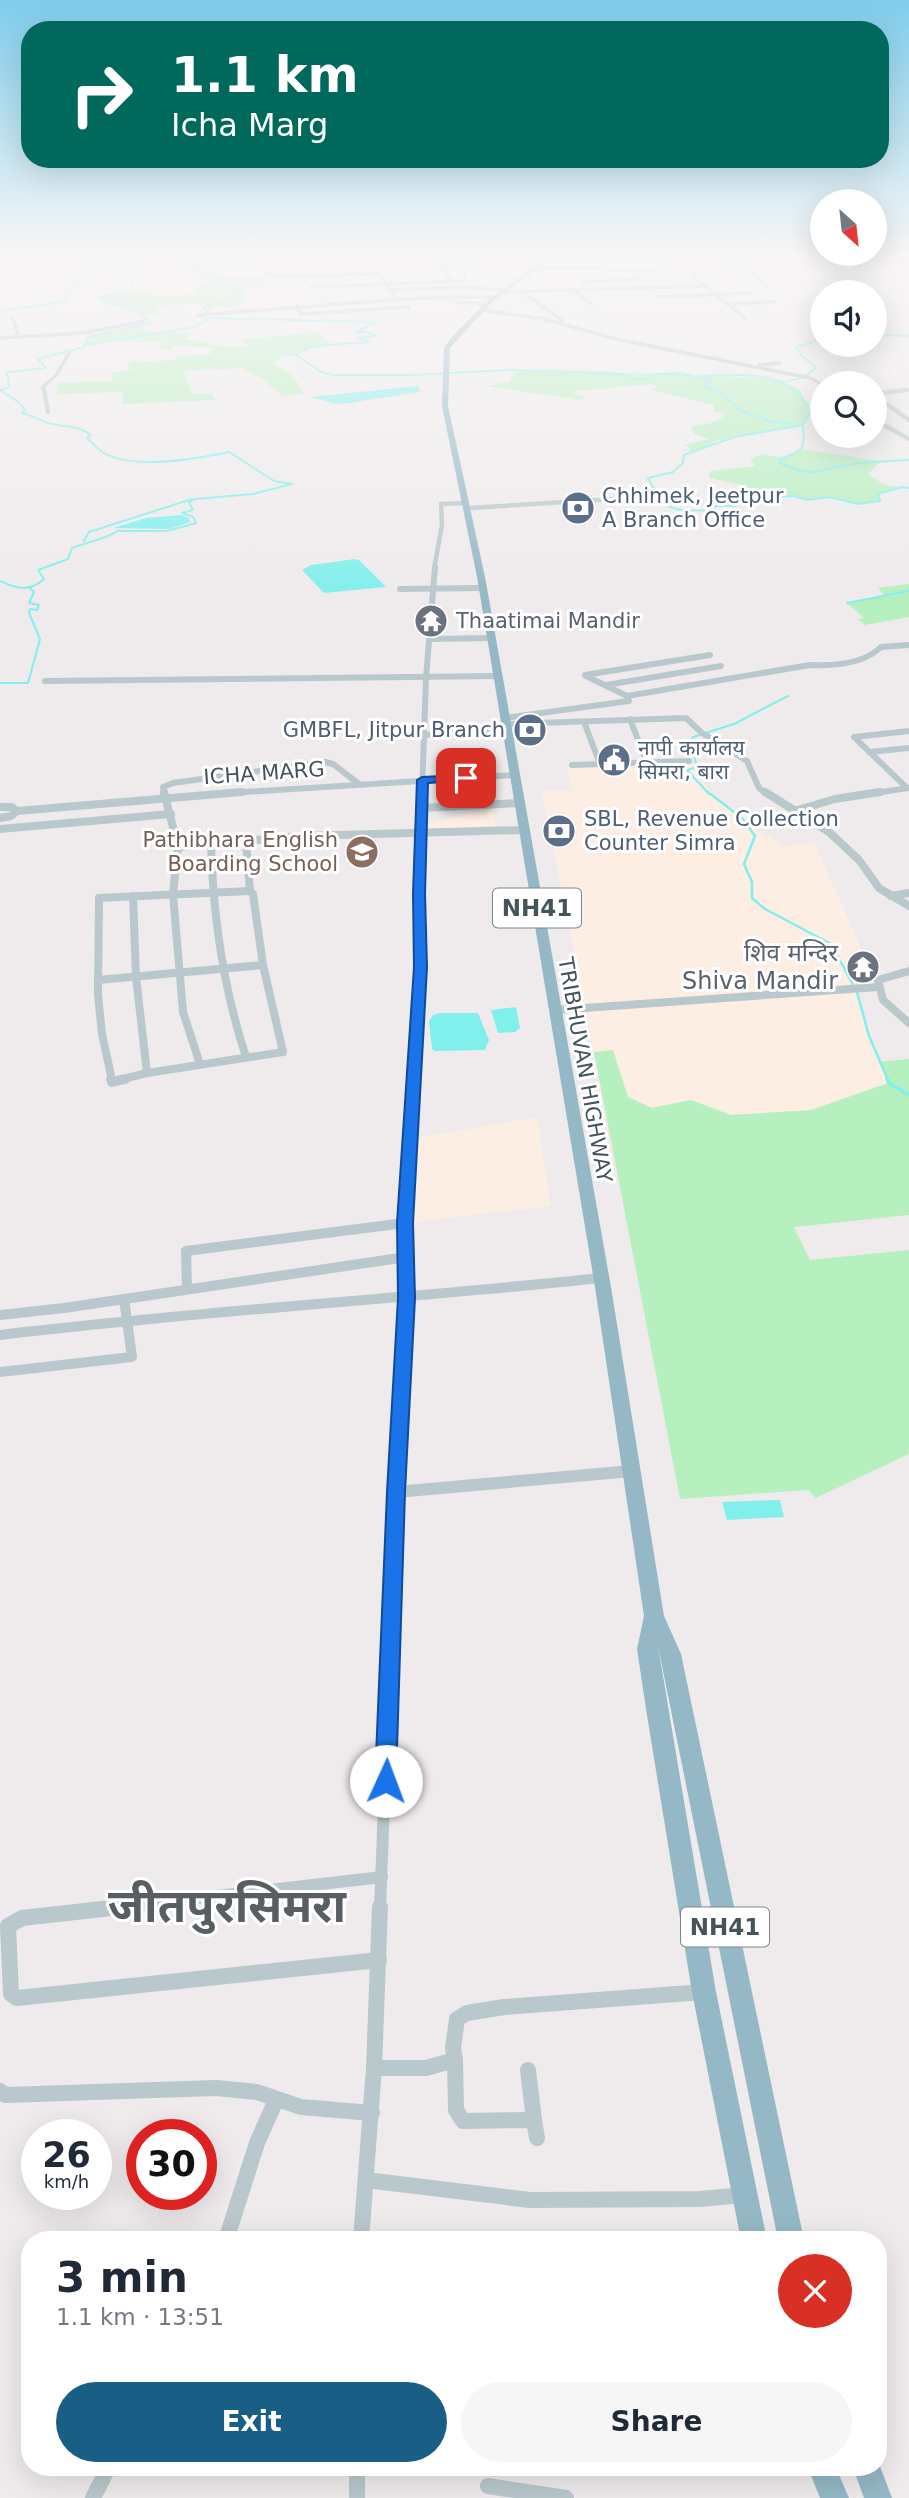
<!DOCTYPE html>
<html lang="en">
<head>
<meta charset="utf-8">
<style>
  body { margin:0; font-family:"DejaVu Sans","Noto Sans Devanagari",sans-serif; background:#f6f6f7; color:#1f2937; height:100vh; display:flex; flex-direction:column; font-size:26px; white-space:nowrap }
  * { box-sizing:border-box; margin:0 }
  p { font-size:23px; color:#747a83 }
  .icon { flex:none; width:38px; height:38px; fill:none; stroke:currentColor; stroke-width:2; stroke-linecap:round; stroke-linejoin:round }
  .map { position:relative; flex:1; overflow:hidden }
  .panel { position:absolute; left:21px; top:2231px; width:866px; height:245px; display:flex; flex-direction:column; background:#fff; border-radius:28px; box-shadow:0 7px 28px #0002 }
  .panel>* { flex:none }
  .guide { position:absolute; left:21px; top:21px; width:868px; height:147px; border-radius:28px; box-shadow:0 7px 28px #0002; background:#00695c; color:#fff; overflow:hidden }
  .needle { width:46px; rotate:153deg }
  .fabs { position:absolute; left:810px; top:189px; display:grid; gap:14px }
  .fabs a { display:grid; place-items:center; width:77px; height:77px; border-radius:50%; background:#fff; box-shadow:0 7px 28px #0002; font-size:35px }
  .speed { position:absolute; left:21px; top:2119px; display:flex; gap:14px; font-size:35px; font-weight:700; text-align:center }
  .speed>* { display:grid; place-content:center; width:91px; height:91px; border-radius:50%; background:#fff; box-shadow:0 7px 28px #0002; line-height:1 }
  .speed small { font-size:18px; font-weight:400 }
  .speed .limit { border:10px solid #d22; background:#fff; color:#111 }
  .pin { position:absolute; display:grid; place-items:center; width:60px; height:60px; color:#fff; margin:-30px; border-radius:14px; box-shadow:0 4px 10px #0006 }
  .me { position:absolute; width:77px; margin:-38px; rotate:2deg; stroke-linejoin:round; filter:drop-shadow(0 0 5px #0008) }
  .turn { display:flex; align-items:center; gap:24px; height:147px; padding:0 35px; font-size:32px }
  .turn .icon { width:91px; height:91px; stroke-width:2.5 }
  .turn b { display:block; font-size:49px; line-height:60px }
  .round { display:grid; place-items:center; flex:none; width:74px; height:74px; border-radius:37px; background:#f6f6f7 }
  .summary { display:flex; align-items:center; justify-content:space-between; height:119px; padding:0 35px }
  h1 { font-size:42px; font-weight:800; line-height:52px }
  .primary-button { display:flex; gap:14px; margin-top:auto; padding:14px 35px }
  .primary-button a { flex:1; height:80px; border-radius:42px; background:#195e84; color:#fff; font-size:28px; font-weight:800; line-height:80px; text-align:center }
  .primary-button a+a { background:#f6f6f7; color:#1f2937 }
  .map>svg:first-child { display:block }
</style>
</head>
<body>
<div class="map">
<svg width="909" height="2498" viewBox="0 0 909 2498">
  <rect width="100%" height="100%" fill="#efebec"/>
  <g fill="#fceee2">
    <polygon points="691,762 697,777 716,797 748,818 759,832 785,846 814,842 878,987 852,990 857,992 869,1036 889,1083 811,1110 731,1115 691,1100 652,1108 627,1096 613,1051 594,1052 542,791 572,790 566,766"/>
    <polygon points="493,809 497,831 420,831 421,825"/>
    <polygon points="537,1117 551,1206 405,1223 411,1139"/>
  </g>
  <g fill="#b6f0bf">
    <path d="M 155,252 L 246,254 L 238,255 L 242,258 C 234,259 193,262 189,266 L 220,277 L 265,275 L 268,279 L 265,286 L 247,287 L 244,305 L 203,309 L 206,305 L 201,302 L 154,307 L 162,313 L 142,315 L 99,300 L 100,297 L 150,290 L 153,296 L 197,294 L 197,285 L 212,285 L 184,266 L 191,259 Z"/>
    <path d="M 138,327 L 154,332 L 188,332 L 191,335 L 183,340 L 211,342 L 209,345 C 222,345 235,349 249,346 L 240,340 L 318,332 L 332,345 L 302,349 L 297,356 L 284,356 L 273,363 L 294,377 L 304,394 L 283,396 L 262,379 L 243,368 L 184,371 L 192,394 L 211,394 L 215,400 L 123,404 L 123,392 L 57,394 L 58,383 L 112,381 L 111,373 L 130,370 L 128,362 L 176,360 L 176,356 L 212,354 L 213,350 L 210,347 L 174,346 L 174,349 L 160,350 L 162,342 L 94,342 L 84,345 L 88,337 Z"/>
    <path d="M 524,372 L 680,373 C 722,382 760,369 800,390 L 811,412 L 803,425 C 784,430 711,435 705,449 L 689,452 L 689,447 L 684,445 L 709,439 L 694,434 L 691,429 L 696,425 C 706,425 721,422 725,413 L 714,412 L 714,405 L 650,390 L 658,387 L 652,384 L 572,392 L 585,398 L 579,400 L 486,386 L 511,381 L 511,377 L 515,376 L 514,374 Z"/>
    <path d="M 801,449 L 881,461 L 868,474 L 885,485 L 903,487 L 878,494 L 880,501 L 858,504 L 829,497 L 807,500 L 793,496 L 760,498 L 739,484 L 709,478 L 710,471 L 756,466 L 750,461 C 765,447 769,460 784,456 C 789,455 795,451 801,449 Z"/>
    <polygon points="909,584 909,617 865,625 857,619 864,618 847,603 884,595 878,588"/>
    <polygon points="613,1050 628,1097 652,1108 691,1100 731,1115 811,1110 888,1083 879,1062 909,1059 909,1215 794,1227 810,1260 909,1250 909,1454 816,1498 808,1490 680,1499 594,1052"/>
  </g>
  <g fill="#81efec">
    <polygon points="418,386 420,392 349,403 337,404 309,397"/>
    <polygon points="181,515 189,518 190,522 169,529 113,528 146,518"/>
    <polygon points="355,559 359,560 386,587 324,593 302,570 311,565"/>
    <polygon points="516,1007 520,1028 515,1032 498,1033 491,1010"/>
    <polygon points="440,1013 478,1013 489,1040 485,1050 435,1051 432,1049 429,1021 433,1015"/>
    <polygon points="780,1500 784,1517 727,1520 722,1502"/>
  </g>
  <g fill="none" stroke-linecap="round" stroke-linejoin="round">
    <g stroke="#81efec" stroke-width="2">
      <polyline points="155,252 226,259 189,266 220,277 241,289 233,299 206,305 203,309 213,313 209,318 376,322 355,333 367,332 375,336 358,338 370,342 313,346 299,352 297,356 321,372 333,375 413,375 507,370 609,373 626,375 632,379 651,379 651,375 680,373 711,381 703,386 722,393 740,410 772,422 792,423"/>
      <polyline points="184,252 243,257 226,259"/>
      <polyline points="0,311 63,302 75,282 99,264 98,252"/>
      <polyline points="875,335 909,336"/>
      <polyline points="84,345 195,327 209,318"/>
      <path d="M 701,376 C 743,375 789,368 811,412 L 803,425 L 734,437 L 684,455 L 683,463 L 673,472 L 648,478 C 667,518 675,508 715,511 L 715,506 L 736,506 L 733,504 L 736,500 L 793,496 L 807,500 L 829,497 L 858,504 L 880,501 L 878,494 L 903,487 L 909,488"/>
      <path d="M 783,382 C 796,380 807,378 816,367 L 802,356 L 796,347 L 822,339"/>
      <path d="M 0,390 L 20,403 L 25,410 L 22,413 C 33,416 40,420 48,423 C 63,427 78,425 91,435 L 87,438 C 92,443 98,449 104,453 C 134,470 196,459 229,452 L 274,481 L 292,484 L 253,494 L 195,499 L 189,502 L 193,510 L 182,513 L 193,517 L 196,523 L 167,531 L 117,531 C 109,538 84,543 72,548 L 68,559 L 38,570 L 44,579 C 30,592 16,589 0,581"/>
      <polyline points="0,390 9,387 7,372 46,368 38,359 84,347 88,337 151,323 137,311 99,300 100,297 130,291 132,279 128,275 127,261 103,259 104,252"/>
      <path d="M 803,426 L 804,439 L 801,449 L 778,462 C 813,480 819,469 853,464 C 871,461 891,461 909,460"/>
      <polyline points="84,541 89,532 192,499"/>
      <polyline points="847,603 909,591"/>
      <polyline points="0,683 28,683 40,639 29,613 30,609 37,610 39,605 29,603 34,592 30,588"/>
      <polyline points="709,794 687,770 697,767 690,742 693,737 734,724 788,696"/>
    </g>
    <polyline stroke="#81efec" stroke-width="2.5" points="708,792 742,818 755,836 744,864 752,882 752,898 765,909 831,944 857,992 869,1036 888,1080"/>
    <polyline stroke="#81efec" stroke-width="3.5" points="887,1079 889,1083 909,1095"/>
    <g stroke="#b9c8cc" stroke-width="3.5">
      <polyline points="712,252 735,259 766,285"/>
      <polyline points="601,256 659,256"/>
      <polyline points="730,267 728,257 831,255"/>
      <polyline points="538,268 604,268 600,253 578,252"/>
      <polyline points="607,270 666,269"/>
      <polyline points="266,273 280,276 379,274 396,299"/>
      <polyline points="692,276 745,318"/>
      <polyline points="450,281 442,266 461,266 453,258 517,257 519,252"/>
      <polyline points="583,282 641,279"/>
      <polyline points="311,287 465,281 464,267 461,266"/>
      <polyline points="391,290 456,287 505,290"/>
      <polyline points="575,291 592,304"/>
      <polyline points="502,292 702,286"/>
      <polyline points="522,292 562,320 559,321"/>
      <polyline points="658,297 750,293"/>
      <polyline points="456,302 487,304"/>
      <polyline points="726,304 774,302"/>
      <polyline points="297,306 300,314 409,307"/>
      <polyline points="482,310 544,319 616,339 810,378 822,384"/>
      <polyline points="198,315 418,298 495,297"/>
      <polyline points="13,319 19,337"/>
      <polyline points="0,338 84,333 144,321"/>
      <polyline points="759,365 780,363"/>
      <polyline points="44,392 43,387 57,374 69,353"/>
      <polyline points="891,392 909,390"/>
    </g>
    <g stroke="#b9c8cc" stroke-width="4.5">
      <polyline points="44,390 48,412"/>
      <polyline points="875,394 906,390"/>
      <polyline points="875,396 909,420"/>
      <polyline points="875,420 909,439"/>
      <polyline points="469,508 615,499"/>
      <polyline points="434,569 442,525 441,504 467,503"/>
    </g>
    <g stroke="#b9c8cc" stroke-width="6">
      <polyline points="400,589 482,588"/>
      <polyline points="429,639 492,638"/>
      <polyline points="585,675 710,655"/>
      <polyline points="586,676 627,696"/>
      <polyline points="45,681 497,676"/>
      <polyline points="606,685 721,666"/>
      <path d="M 505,718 L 629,701 L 627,696 L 810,665 C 834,666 864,664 881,647 L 909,645"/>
      <polyline points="630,719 647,763"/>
      <polyline points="584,722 600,764"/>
      <polyline points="506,724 686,718 702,733 747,761 759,788 767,794"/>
      <polyline points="425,735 506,728"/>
      <polyline points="869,752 909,748"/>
      <polyline points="572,765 689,761"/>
      <polyline points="907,788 854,737 909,731"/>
      <polyline points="165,794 163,787 173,783 325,762 333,764 359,784"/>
      <polyline points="214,794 513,775"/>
      <polyline points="422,794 426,678 435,567"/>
      <polyline points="869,794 908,788"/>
    </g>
    <g stroke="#b9c8cc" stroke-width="8">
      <polyline points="164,792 178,847 173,894 183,1012 200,1064"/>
      <polyline points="765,792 829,832 859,860 879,888 909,906"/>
      <polyline points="0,807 12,807 17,811"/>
      <polyline points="422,808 519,803"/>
      <polyline points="17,811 242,792"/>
      <polyline points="794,811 835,799 880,792"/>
      <polyline points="0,818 11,816 17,811"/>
      <polyline points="0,829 171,814"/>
      <polyline points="246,841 250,891"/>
      <path d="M 211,844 C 213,917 223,987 246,1057"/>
      <polyline points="178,847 300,836 523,830"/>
      <polyline points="133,896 136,977 147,1073"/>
      <polyline points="891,896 909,893"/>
      <polyline points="909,971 878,980 883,1000 909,1023"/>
      <polyline points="98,980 263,965"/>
      <polyline points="556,1010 878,987"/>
      <polyline points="112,1080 102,1034 98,995 99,898 250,891"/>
      <polyline points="119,1080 147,1073 283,1052 263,965 253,894 250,891"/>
      <polyline points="414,1080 421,967 419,894 422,792"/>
    </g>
    <g stroke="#b9c8cc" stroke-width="10">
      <polyline points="111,1079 112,1082 125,1079"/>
      <polyline points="187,1289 186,1251 405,1223"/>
      <polyline points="0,1315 64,1308 406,1257"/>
      <path d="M 0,1335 C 200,1311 401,1299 601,1278"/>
      <polyline points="0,1372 132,1357 124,1299"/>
      <polyline points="399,1445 407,1298 405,1223 414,1079"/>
    </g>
    <g stroke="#b9c8cc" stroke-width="12">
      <polyline points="396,1492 399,1443"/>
      <polyline points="105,1909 382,1877"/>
      <polyline points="380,1909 396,1492 632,1471"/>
    </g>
    <g stroke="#b9c8cc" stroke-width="16">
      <polyline points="120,1907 22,1918 8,1926 11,1994 17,1998 379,1960"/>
      <polyline points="455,2060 456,2110 463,2121 534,2120 537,2138"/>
      <polyline points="374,2068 426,2068 455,2060 453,2048 457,2019 467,2013 504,2007 703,1992"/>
      <polyline points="528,2070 534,2120"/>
      <polyline points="0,2091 5,2095 216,2088 257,2092 301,2107 372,2113"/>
      <polyline points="366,2180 530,2200 700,2199 744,2195"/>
      <polyline points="226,2240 257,2143 276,2100"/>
      <polyline points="361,2240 374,2068 380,1907"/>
      <polyline points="357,2468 357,2498"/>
      <polyline points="488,2486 566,2498"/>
      <polyline points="93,2498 108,2468"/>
    </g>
    <polyline stroke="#b9c8cc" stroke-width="4.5" points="734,252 792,252"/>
    <g fill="#94b8c6" fill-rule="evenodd">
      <polygon points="555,252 561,252 493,301 450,348 448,406 485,577 611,1287 664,1616 681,1654 804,2240 778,2240 658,1646 716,1992 767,2240 741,2240 692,1992 646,1709 637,1649 644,1616 595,1287 477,577 442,406 444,348 452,337 489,299"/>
      <polygon points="878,2461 892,2498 864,2498 853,2468 878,2468"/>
      <polygon points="808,2468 836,2468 849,2498 820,2498"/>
    </g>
  </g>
  <linearGradient id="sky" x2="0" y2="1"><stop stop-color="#7fccea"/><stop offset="0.42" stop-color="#f8f6f6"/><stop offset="1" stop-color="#f8f6f6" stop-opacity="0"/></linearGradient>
  <rect width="909" height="602" fill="url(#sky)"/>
  <polygon fill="#1a73e8" stroke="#114b97" stroke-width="2" points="466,775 470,776 470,780 428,783 425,894 427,967 413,1223 415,1298 405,1492 396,1781 393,1788 386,1790 378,1788 375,1781 387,1492 398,1298 397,1223 414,967 413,894 417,780 422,777"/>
  <defs>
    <symbol id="bank-disc" viewBox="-11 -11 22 22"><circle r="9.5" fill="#5c6f8a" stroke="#fff"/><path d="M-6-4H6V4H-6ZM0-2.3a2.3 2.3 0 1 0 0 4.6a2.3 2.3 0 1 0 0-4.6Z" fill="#fff"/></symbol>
    <symbol id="temple-disc" viewBox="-11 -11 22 22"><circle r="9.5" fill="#6b7280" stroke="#fff"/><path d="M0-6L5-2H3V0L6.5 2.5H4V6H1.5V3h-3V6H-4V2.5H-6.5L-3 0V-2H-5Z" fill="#fff"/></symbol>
    <symbol id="civic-disc" viewBox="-11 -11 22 22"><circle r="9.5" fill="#5c6f8a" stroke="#fff"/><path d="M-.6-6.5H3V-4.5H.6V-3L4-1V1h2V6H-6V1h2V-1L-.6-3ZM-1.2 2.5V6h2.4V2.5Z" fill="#fff"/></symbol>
    <symbol id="school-disc" viewBox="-11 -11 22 22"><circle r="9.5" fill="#8d6e63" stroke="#fff"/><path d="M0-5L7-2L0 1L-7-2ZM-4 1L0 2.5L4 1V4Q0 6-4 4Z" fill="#fff"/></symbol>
  </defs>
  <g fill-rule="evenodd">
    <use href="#bank-disc" x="559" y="489" width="38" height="38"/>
    <use href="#temple-disc" x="412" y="602" width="38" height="38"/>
    <use href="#bank-disc" x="511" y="711" width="38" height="38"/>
    <use href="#civic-disc" x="595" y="741" width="38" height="38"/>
    <use href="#bank-disc" x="540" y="812" width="38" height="38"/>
    <use href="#school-disc" x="343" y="833" width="38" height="38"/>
    <use href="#temple-disc" x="844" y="948" width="38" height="38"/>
  </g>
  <g text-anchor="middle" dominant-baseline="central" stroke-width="6" stroke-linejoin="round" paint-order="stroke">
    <g font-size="21" fill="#4e5e75" stroke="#fff" text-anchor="start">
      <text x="602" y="496">Chhimek, Jeetpur<tspan x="602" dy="24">A Branch Office</tspan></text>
      <text x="505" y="730" text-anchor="end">GMBFL, Jitpur Branch</text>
      <text x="638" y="748">नापी कार्यालय<tspan x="638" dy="24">सिमरा, बारा</tspan></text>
      <text x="584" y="819">SBL, Revenue Collection<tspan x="584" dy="24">Counter Simra</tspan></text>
    </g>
    <g font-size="21" fill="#5b616d" stroke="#fff" text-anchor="start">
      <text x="456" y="621">Thaatimai Mandir</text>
    </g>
    <g font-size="21" fill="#43545a" stroke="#fff">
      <text transform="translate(264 773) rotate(-4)">ICHA MARG</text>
      <text transform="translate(585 1070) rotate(80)">TRIBHUVAN HIGHWAY</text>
    </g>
    <g font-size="21" fill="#785e54" stroke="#fff" text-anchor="end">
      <text x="338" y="840">Pathibhara English<tspan x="338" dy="24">Boarding School</tspan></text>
    </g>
    <g fill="#fff" stroke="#7b878c" stroke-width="2">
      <rect x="493" y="888.5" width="88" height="39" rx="5"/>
      <rect x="681" y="1907.5" width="88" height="39" rx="5"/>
    </g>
    <g font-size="23" font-weight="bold" fill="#43545a">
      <text x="537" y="908">NH41</text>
      <text x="725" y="1927">NH41</text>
    </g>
    <g font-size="24" fill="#5b616d" stroke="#fff" text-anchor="end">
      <text x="838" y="953">शिव मन्दिर<tspan x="838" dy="28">Shiva Mandir</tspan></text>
    </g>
    <g font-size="46" font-weight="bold" fill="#585e61" stroke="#fff">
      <text x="227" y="1906">जीतपुरसिमरा</text>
    </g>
  </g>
</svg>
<div class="fabs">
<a><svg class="needle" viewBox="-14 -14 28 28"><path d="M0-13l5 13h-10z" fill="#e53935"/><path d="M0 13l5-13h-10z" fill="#747a83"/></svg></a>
<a><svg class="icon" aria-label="sound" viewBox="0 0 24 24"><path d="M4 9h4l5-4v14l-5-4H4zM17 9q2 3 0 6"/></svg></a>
<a><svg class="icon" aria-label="search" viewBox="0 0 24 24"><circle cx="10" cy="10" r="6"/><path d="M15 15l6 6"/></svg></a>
</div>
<div class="speed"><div>26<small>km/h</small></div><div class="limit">30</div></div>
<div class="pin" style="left:466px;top:778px;background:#d93025"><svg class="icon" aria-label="arrive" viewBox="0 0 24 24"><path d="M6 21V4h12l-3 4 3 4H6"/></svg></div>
<svg class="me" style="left:386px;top:1781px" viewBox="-20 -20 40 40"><circle r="19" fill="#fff"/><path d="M0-13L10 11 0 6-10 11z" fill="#1a73e8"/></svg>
<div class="guide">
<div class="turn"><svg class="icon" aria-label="right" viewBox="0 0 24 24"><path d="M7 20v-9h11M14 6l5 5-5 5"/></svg><div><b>1.1 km</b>Icha Marg</div></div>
</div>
<section class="panel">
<div class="summary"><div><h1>3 min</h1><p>1.1 km · 13:51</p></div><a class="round" style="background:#d93025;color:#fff"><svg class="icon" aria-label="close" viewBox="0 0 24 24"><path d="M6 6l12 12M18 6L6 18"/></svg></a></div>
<div class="primary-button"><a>Exit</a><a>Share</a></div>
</section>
</div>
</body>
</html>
